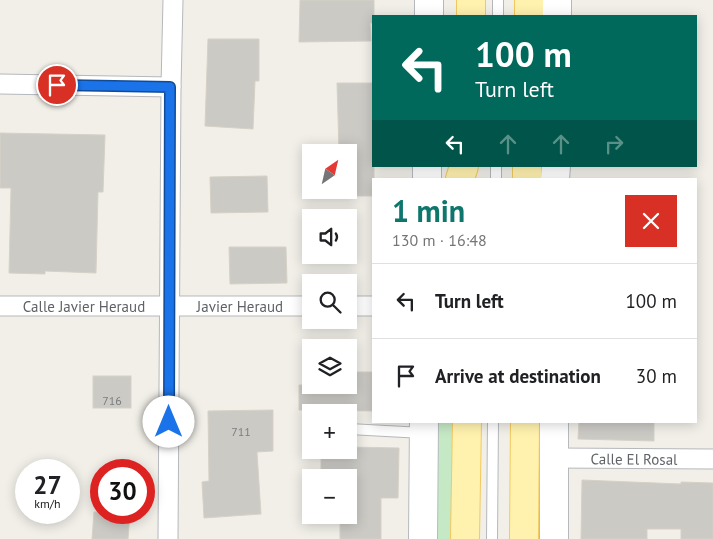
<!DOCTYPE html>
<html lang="en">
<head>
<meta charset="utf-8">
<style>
  body { margin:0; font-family:"PT Sans",sans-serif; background:#f6f6f6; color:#202124; height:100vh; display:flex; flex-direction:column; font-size:19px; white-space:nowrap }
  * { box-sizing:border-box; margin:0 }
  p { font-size:16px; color:#757577 }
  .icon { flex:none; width:28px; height:28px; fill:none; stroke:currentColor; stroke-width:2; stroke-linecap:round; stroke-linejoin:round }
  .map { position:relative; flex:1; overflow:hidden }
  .details { position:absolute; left:372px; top:178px; width:325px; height:245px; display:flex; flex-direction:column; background:#fff; border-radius:0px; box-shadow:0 2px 12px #0003 }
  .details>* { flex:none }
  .banner { position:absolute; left:372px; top:15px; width:325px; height:152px; border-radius:0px; box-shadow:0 2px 12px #0003; background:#00695c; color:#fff; overflow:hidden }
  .needle { width:32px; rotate:34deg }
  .buttons { position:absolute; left:302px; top:144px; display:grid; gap:10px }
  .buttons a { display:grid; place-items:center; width:55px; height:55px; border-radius:0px; background:#fff; box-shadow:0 2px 12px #0003; font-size:25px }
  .speed { position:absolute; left:15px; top:459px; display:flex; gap:10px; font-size:25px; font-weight:700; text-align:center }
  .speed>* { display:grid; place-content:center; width:65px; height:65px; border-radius:50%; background:#fff; box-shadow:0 2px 12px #0003; line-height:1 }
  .speed small { font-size:12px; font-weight:400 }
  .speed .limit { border:8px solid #d22; background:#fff; color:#111 }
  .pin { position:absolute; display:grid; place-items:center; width:42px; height:42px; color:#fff; margin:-21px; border:2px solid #fff; border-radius:50%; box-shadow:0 1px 5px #0007 }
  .me { position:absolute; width:55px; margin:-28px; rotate:0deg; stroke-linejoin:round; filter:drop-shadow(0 0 4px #0008) }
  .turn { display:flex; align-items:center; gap:18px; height:105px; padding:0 20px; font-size:22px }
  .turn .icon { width:65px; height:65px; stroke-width:2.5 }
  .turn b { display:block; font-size:35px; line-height:42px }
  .lanes { display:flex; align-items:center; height:48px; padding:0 20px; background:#0003; justify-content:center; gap:25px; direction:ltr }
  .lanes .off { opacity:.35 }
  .round { display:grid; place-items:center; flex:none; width:52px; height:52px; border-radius:0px; background:#f6f6f6 }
  .head { display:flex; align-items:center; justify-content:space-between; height:85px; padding:0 20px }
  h1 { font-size:30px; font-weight:700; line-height:38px; color:#0f766e }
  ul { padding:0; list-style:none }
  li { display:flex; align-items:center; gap:15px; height:75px; padding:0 20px; border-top:1px solid #e0e0e0 }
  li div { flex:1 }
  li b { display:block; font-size:19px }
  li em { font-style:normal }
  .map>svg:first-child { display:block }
</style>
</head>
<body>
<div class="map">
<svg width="713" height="539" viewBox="0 0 713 539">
  <rect width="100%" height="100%" fill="#f1efe8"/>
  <polygon fill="#c5e8c5" points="430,421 453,421 452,539 431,539"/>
  <g fill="#cccac5" stroke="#d6d1c6">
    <polygon points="300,0 374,0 374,23 370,23 371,41 299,42"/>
    <polygon points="208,39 259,39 259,81 255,81 253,129 205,126"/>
    <polygon points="337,83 374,83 374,196 349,196 349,149 339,150"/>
    <polygon points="0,133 105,135 103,192 98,192 96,273 45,271 45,274 9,273 11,188 0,188"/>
    <polygon points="267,176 268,212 211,213 210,177"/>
    <polygon points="229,247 286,247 287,283 230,284"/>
    <polygon points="349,372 374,372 374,411 299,410 299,385 349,385"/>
    <rect x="93" y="376" width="38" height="32"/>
    <polygon points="273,410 273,451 257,452 261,514 204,518 202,482 209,481 208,411"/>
    <polygon points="579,421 654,421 654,441 578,439"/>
    <polygon points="349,447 399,448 398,498 381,498 381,539 340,539 340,515 349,515 349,478 321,478 321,450 349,450"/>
    <polygon points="582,480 681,484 681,482 713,483 713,539 681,539 681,529 647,529 647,539 581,539"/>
    <polygon points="94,512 130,512 128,539 92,539"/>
  </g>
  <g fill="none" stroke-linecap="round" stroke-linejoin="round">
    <defs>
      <g id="lane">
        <polyline points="498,16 498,0"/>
        <polyline points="496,179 496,166"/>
        <polyline points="349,429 423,433"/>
        <polyline points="492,539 493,421"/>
      </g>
      <g id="street">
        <polyline points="0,84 171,87"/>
        <path id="s1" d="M 0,306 L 311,306"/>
        <polyline points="349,306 374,306"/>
        <path id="s2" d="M 554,458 L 713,459"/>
        <polyline points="168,539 171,87 173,0"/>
      </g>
      <g id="secondary">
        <polyline points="429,16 429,0"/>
        <polyline points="557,16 557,0"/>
        <polyline points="427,179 427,166"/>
        <polyline points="555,179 556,166"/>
        <polyline points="423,539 424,421"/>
        <polyline points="554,539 554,421"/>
      </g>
      <g id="primary">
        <polyline points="471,0 471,16"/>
        <polyline points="529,16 529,0"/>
        <polyline points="460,179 464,166"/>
        <polyline points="527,179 527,166"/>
        <polyline points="465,539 467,421"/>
        <polyline points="524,539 525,421"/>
      </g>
    </defs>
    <use href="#lane" stroke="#b5b8bc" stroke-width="12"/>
    <use href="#street" stroke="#b5b8bc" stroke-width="21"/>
    <use href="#secondary" stroke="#b6babf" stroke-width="30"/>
    <use href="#primary" stroke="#f2c960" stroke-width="30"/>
    <use href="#lane" stroke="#fff" stroke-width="10"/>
    <use href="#street" stroke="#fff" stroke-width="19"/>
    <use href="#secondary" stroke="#fff" stroke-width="28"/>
    <use href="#primary" stroke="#fff2af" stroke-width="28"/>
  </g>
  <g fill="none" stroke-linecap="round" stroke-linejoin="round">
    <defs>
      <polyline id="route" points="57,85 170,87 169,422"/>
    </defs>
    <use href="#route" stroke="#114b97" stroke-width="12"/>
    <use href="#route" stroke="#1a73e8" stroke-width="9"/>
  </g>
  <g text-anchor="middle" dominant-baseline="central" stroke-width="5" stroke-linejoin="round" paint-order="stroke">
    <g font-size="12" fill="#7a7d7f">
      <text x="112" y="400">716</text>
      <text x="241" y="431">711</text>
    </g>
    <g font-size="15" fill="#5f6368" stroke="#fff">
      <text stroke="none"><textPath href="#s1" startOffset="240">Javier Heraud</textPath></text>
      <text stroke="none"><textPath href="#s1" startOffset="84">Calle Javier Heraud</textPath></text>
      <text stroke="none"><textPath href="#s2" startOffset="80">Calle El Rosal</textPath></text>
    </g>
  </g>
</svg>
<div class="buttons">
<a><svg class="needle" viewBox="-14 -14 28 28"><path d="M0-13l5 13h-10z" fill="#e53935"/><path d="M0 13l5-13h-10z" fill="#757577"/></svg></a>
<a><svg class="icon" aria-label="sound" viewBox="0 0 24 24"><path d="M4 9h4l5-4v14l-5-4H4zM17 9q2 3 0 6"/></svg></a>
<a><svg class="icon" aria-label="search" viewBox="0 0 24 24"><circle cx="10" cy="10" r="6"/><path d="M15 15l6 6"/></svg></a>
<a><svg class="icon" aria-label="layers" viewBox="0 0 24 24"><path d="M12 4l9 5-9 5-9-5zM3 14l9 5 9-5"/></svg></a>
<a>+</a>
<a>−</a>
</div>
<div class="speed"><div>27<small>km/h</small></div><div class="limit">30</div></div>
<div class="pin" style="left:57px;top:85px;background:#d93025"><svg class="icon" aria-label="arrive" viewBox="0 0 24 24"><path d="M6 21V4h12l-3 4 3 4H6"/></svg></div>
<svg class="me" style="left:169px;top:422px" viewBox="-20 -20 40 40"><circle r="19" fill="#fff"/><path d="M0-13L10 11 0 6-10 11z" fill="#1a73e8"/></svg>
<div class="banner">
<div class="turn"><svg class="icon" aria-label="left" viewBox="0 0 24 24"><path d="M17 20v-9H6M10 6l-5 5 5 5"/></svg><div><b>100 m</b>Turn left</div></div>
<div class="lanes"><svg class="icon" aria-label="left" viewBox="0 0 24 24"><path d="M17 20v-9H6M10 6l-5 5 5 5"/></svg><svg class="icon off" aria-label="ahead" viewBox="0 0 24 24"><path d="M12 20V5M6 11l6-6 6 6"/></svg><svg class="icon off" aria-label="ahead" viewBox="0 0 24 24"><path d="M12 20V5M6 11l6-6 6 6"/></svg><svg class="icon off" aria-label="right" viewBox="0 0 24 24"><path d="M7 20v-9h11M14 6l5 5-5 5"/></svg></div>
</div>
<section class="details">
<div class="head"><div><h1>1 min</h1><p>130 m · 16:48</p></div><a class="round" style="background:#d93025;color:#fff"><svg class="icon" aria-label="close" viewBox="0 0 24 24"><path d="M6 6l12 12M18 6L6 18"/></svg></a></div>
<ul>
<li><svg class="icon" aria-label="left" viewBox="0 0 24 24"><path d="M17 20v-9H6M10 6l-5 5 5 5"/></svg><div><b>Turn left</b></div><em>100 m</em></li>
<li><svg class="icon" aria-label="arrive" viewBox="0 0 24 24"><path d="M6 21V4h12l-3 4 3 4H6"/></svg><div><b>Arrive at destination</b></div><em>30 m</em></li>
</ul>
</section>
</div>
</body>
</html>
